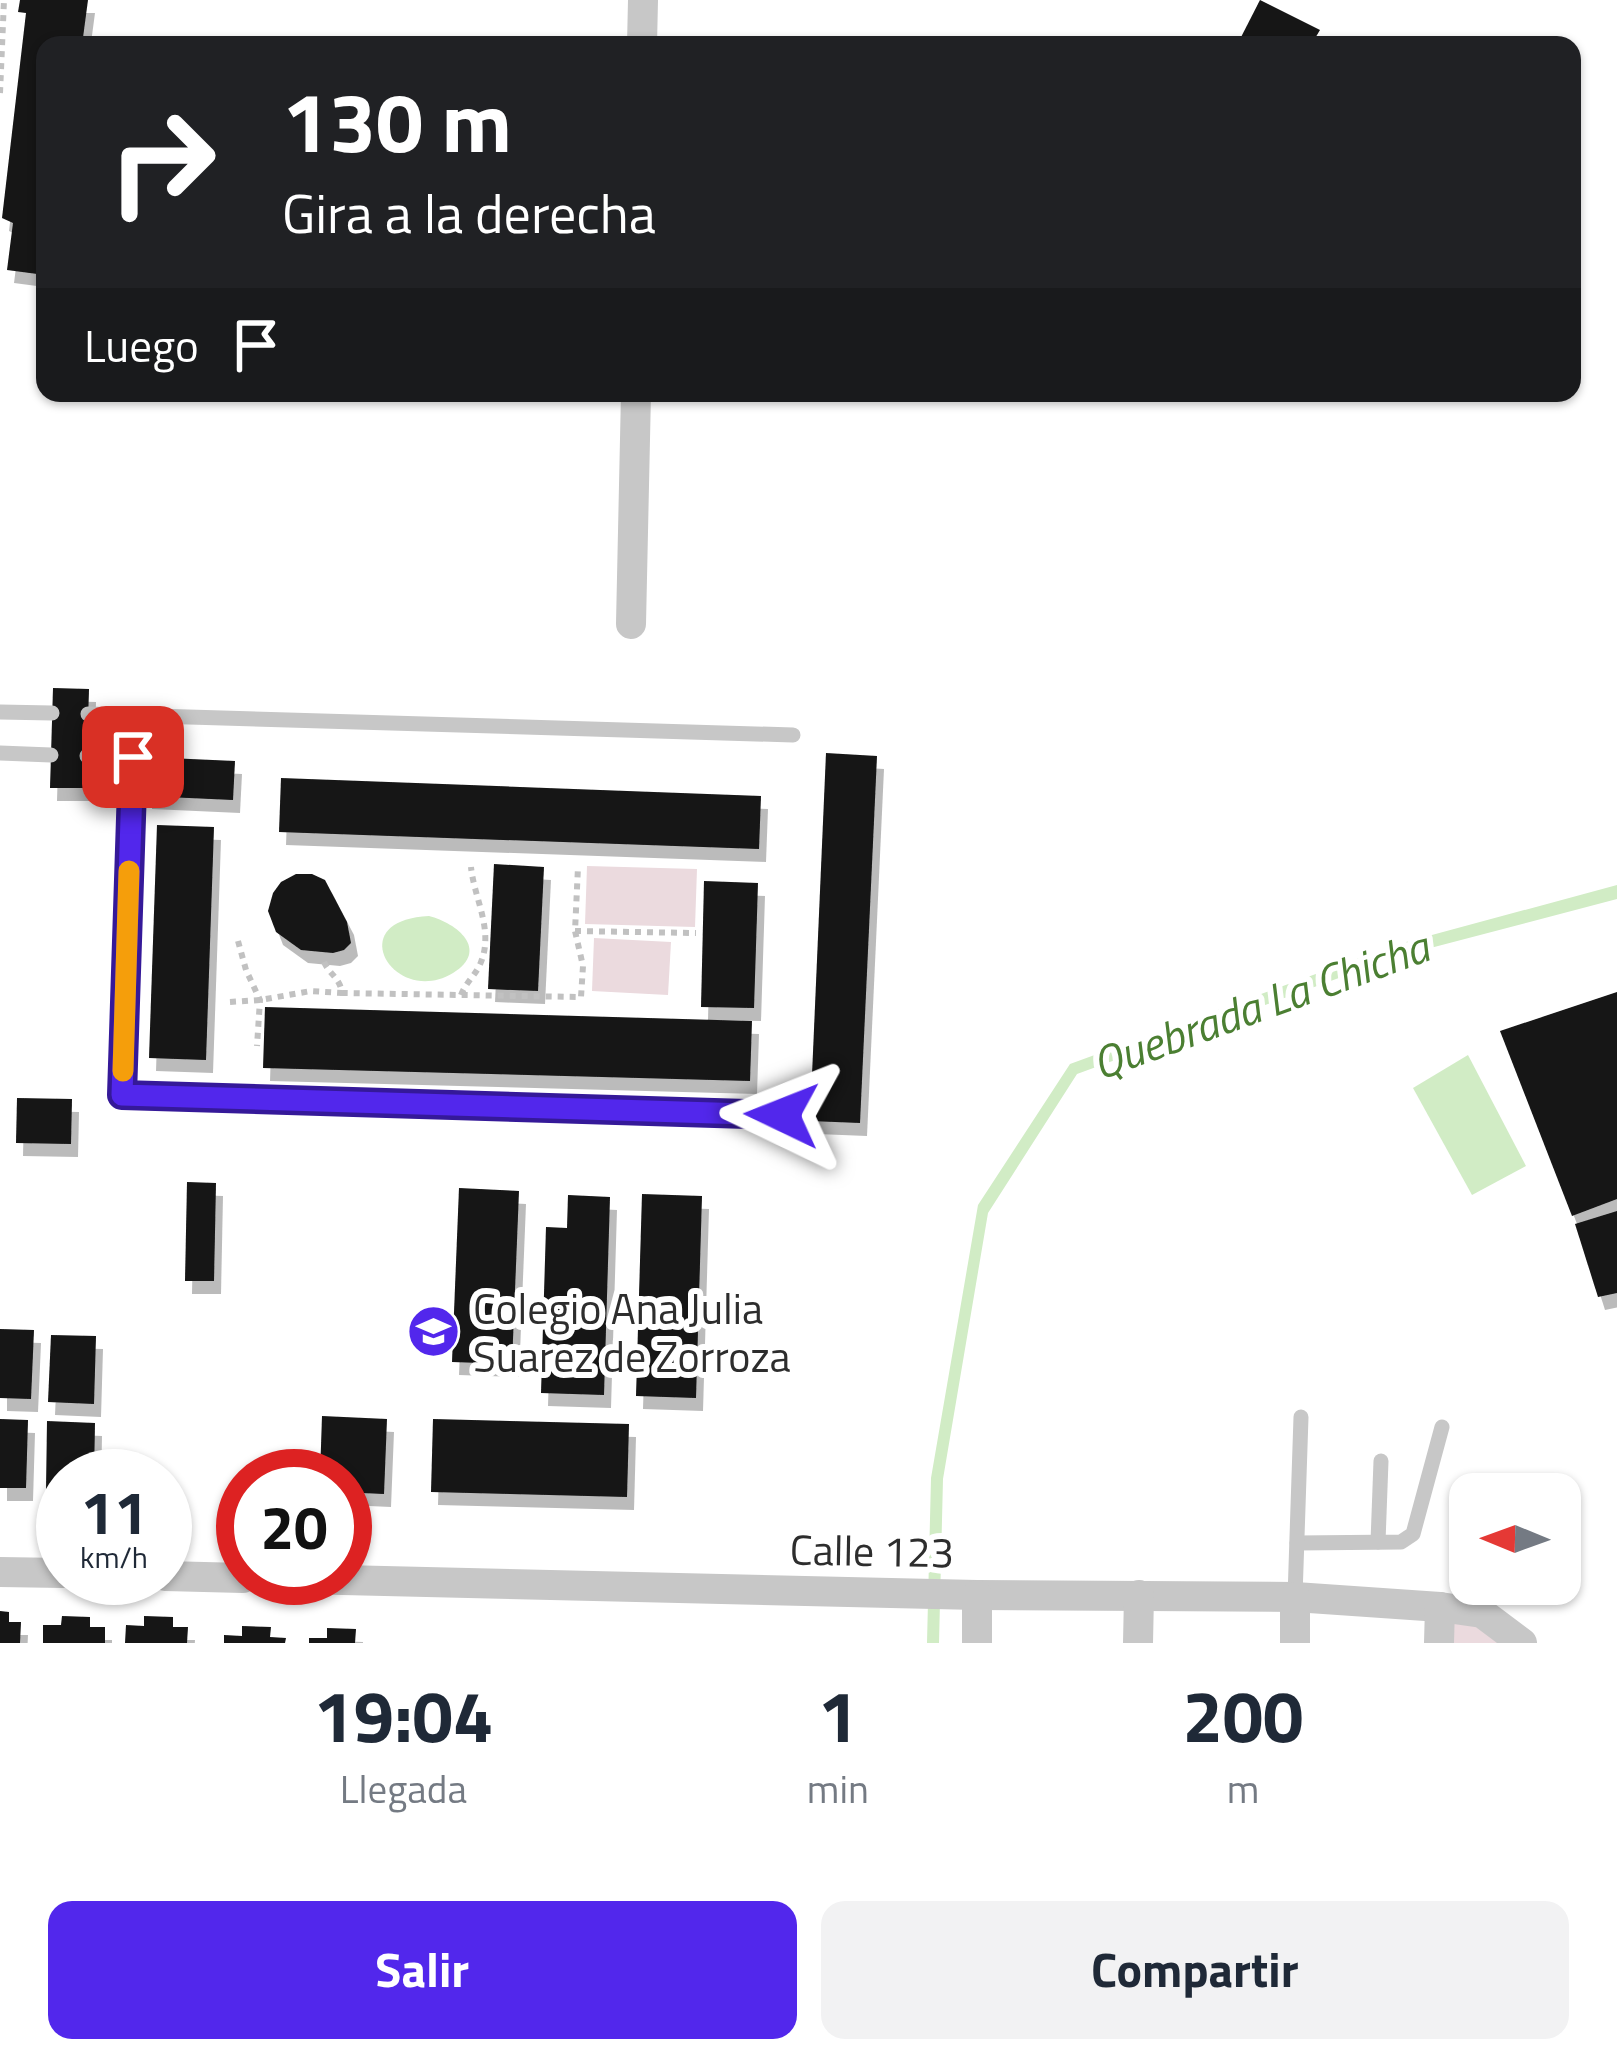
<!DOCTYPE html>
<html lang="es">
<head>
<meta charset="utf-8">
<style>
  body { margin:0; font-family:"Titillium Web",sans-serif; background:#f2f2f3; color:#1f2937; height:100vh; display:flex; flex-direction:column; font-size:45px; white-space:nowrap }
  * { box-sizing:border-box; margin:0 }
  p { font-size:39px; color:#747a83 }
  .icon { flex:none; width:66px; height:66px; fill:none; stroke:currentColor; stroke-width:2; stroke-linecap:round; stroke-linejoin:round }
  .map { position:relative; height:1643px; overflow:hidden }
  .drawer { display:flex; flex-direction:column; background:#fff; flex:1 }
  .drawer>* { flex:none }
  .guide { position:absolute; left:36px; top:36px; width:1545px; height:366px; border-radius:24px; box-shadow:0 3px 9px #0004; background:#202124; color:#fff; overflow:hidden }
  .needle { width:78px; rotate:271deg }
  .fabs { position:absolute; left:1449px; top:1473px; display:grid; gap:24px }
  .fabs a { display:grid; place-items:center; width:132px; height:132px; border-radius:24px; background:#fff; box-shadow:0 3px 9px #0004; font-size:60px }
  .speed { position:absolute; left:36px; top:1449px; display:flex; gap:24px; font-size:60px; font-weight:700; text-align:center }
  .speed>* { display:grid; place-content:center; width:156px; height:156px; border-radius:50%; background:#fff; box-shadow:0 3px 9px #0004; line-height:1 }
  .speed small { font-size:30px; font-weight:400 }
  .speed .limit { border:18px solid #d22; background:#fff; color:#111 }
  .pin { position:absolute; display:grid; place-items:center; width:102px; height:102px; color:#fff; margin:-51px; border-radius:24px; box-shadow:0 6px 18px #0006 }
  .me { position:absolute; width:132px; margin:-66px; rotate:272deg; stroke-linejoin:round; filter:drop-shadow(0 0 9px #0008) }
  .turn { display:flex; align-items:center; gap:42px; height:252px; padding:0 48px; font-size:54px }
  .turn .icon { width:156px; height:156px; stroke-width:2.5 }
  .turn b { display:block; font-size:84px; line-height:102px }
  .then { display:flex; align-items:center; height:114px; padding:0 48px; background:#0003; gap:24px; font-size:45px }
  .eta { display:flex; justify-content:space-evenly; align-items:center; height:204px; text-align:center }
  .eta b { font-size:72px; font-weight:700; line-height:84px }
  .cta { display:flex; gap:24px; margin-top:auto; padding:24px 48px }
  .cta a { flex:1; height:138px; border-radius:24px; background:#5227ec; color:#fff; font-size:48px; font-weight:700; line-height:138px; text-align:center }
  .cta a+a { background:#f2f2f3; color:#1f2937 }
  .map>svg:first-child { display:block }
</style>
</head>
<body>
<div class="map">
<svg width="1617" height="1643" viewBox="0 0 1617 1643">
  <defs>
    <filter id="shadow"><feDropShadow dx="7" dy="13" stdDeviation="0" flood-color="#0004"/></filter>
  </defs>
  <rect width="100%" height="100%" fill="#fff"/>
  <g fill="#ebdade">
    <polygon points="587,866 697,869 695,927 585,924"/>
    <polygon points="594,938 671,942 668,995 592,991"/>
    <polygon points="1441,1613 1485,1623 1504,1643 1441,1643"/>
  </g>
  <g fill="#d1ecc5">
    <polygon points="1617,885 1617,899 1396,957 1077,1074 988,1213 943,1479 939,1643 927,1643 931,1478 978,1205 1070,1064 1395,945"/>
    <path d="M 429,916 C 457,923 490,950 453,973 C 395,1008 340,920 429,916 Z"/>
    <polygon points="1468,1055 1526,1166 1472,1195 1413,1088"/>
  </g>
  <g fill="#141414" filter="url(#shadow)">
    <polygon points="20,0 88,0 82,45 45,45 45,275 7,270 13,223 2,218 26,13 18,12"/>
    <polygon points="1260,0 1320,30 1311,45 1237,45"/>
    <polygon points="53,688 89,689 86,788 50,788"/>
    <polygon points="826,753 877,756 860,1123 810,1121"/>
    <polygon points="146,757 235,761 233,800 145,796"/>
    <polygon points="281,778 761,796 759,849 279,832"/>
    <polygon points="157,825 214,827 206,1060 149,1058"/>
    <polygon points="494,864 544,867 538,991 488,989"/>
    <polygon points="296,874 312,874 325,880 347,922 351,943 344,950 333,953 301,950 276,932 268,911 273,893 281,882"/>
    <polygon points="704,881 758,883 754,1008 701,1007"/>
    <polygon points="1617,992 1617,1199 1572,1216 1500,1031"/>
    <polygon points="265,1007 752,1021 750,1081 263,1068"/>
    <polygon points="17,1098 72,1099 71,1144 16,1143"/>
    <polygon points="187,1182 216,1183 214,1281 185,1281"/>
    <polygon points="459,1188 519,1191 512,1364 452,1362"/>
    <polygon points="642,1194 702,1196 696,1398 636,1396"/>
    <polygon points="568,1195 610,1197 604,1395 541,1393 546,1227 567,1228"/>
    <polygon points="1617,1211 1617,1293 1598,1297 1575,1224"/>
    <polygon points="0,1329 34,1330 31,1399 0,1398"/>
    <polygon points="51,1335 96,1336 94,1404 48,1402"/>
    <polygon points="322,1416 387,1419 384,1494 362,1493 362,1506 345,1505 345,1476 320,1476"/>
    <polygon points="0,1419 28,1420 26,1488 0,1488"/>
    <polygon points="433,1419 629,1424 627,1497 431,1492"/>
    <polygon points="47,1421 95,1423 94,1476 63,1476 63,1491 46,1490"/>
    <polygon points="0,1611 9,1612 9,1622 21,1622 20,1643 0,1643"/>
    <polygon points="62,1616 90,1617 90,1627 105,1627 105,1643 43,1643 43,1625 61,1625"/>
    <polygon points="144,1616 173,1617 173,1627 188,1627 187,1643 125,1643 126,1625 144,1626"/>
    <polygon points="242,1626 271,1627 270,1637 286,1638 285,1643 224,1643 224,1635 242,1636"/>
    <polygon points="327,1628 356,1629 355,1643 309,1643 309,1638 327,1638"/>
  </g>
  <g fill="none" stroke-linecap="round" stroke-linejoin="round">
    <g stroke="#c1c1c1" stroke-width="6" stroke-dasharray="6 6" stroke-linecap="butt">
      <polyline points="0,93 4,0"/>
      <polyline points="575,931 696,933"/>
      <polyline points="238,941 246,970 260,1000 257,1046"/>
      <path d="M 324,962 C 330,975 340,978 342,993 L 581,997 L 583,966 L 575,931 L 578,867"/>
      <path d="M 461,995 C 466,982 476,975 481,962 C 494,930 474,898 471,867"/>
      <polyline points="230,1002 260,1000 311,991 342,993"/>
    </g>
    <g stroke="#c7c7c7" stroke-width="15">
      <polyline points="0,712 52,713"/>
      <polyline points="88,714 793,735"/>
      <polyline points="0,753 51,755"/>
      <polyline points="87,756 133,757 122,1095 783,1115"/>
      <polyline points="1378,1542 1381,1461"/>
      <polyline points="1297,1543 1401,1542 1413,1534 1442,1427"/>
      <polyline points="1295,1597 1301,1417"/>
    </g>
    <g stroke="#c7c7c7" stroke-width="30">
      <polyline points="642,45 643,0"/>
      <polyline points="631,624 636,393"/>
      <polyline points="0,1572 63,1573"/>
      <polyline points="165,1576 243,1578"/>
      <polyline points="259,1578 977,1595 1295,1597 1440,1607 1482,1613 1522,1643"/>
      <polyline points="977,1643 977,1595"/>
      <polyline points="1138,1643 1139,1595"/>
      <polyline points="1295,1643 1295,1597"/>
      <polyline points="1439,1643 1440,1607"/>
    </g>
  </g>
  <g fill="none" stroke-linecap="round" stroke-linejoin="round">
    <defs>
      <polyline id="route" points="133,757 122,1095 782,1115"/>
    </defs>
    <use href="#route" stroke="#351999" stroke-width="30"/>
    <use href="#route" stroke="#5227ec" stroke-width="21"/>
    <polyline stroke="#f59e0b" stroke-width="21" points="123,1071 129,871"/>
  </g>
  <defs>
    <symbol id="school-disc" viewBox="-11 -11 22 22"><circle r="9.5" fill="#5227ec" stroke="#fff"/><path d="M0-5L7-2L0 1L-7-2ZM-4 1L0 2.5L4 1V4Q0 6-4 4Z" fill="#fff"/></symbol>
  </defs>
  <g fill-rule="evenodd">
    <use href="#school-disc" x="404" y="1302" width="59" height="59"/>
  </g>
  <g text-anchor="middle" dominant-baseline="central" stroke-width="12" stroke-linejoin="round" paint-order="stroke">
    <g font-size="42" fill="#2d2d2d" stroke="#fff" text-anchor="start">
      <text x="473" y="1308">Colegio Ana Julia<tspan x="473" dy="48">Suarez de Zorroza</tspan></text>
    </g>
    <g font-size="42" fill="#2d2d2d" stroke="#fff">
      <text transform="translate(872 1550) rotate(1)">Calle 123</text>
    </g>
    <g font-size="45" font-style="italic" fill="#4b7f32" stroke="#fff">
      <text transform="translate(1260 1004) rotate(-20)">Quebrada La Chicha</text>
    </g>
  </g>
</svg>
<div class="fabs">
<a><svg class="needle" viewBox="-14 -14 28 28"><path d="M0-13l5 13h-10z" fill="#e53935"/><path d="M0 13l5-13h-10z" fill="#747a83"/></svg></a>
</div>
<div class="speed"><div>11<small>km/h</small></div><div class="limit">20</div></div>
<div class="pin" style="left:133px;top:757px;background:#d93025"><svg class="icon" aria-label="arrive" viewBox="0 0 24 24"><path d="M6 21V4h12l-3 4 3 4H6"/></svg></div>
<svg class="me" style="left:782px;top:1115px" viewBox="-20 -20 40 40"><path d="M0-17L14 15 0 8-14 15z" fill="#5227ec" stroke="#fff" stroke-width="4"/></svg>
<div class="guide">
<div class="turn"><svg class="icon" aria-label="right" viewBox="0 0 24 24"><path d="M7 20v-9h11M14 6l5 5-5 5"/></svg><div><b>130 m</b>Gira a la derecha</div></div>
<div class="then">Luego<svg class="icon" aria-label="arrive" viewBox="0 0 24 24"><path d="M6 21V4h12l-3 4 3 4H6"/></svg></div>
</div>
</div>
<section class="drawer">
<div class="eta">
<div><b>19:04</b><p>Llegada</p></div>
<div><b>1</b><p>min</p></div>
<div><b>200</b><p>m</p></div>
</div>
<div class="cta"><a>Salir</a><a>Compartir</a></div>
</section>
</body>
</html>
